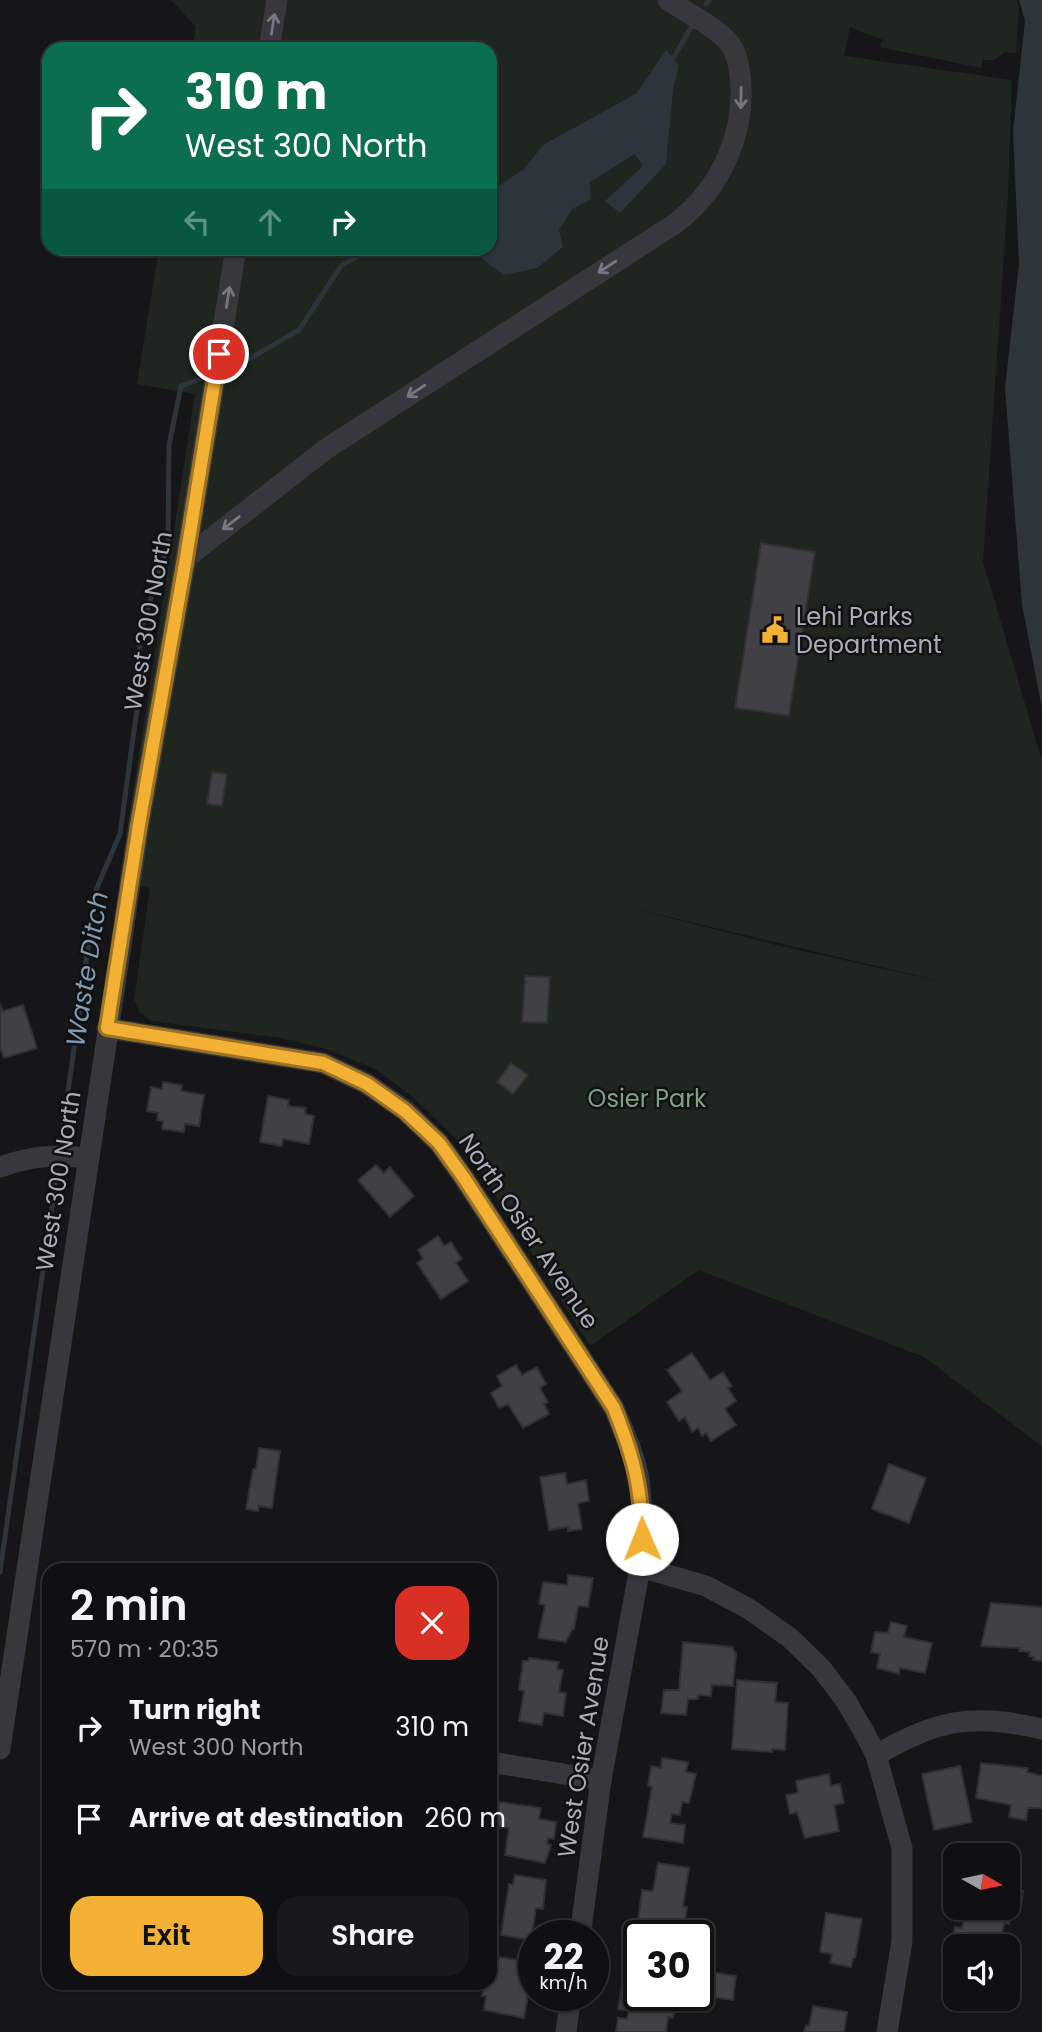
<!DOCTYPE html>
<html lang="en">
<head>
<meta charset="utf-8">
<style>
  body { margin:0; font-family:Poppins,sans-serif; background:#19191b; color:#f1f3f6; height:100vh; display:flex; flex-direction:column; font-size:26px; white-space:nowrap }
  * { box-sizing:border-box; margin:0 }
  p { font-size:23px; color:#9c9d9f }
  .icon { flex:none; width:38px; height:38px; fill:none; stroke:currentColor; stroke-width:2; stroke-linecap:round; stroke-linejoin:round }
  .map { position:relative; flex:1; overflow:hidden }
  .side { position:absolute; left:42px; top:1563px; width:455px; height:427px; display:flex; flex-direction:column; background:#101012; border-radius:21px; box-shadow:0 2px 5px #0004,0 0 0 2px #303032 }
  .side>* { flex:none }
  .guide { position:absolute; left:42px; top:42px; width:455px; height:214px; border-radius:21px; box-shadow:0 2px 5px #0004,0 0 0 2px #303032; background:#0b6e4f; color:#fff; overflow:hidden }
  .needle { width:46px; rotate:99deg }
  .buttons { position:absolute; left:943px; top:1843px; display:grid; gap:14px }
  .buttons a { display:grid; place-items:center; width:77px; height:77px; border-radius:14px; background:#101012; box-shadow:0 2px 5px #0004,0 0 0 2px #303032; font-size:35px }
  .speed { position:absolute; left:518px; top:1920px; display:flex; gap:14px; font-size:35px; font-weight:700; text-align:center }
  .speed>* { display:grid; place-content:center; width:91px; height:91px; border-radius:50%; background:#101012; box-shadow:0 2px 5px #0004,0 0 0 2px #303032; line-height:1 }
  .speed small { font-size:18px; font-weight:400 }
  .speed .limit { border:4px solid #111; border-radius:10px; background:#fff; color:#111 }
  .pin { position:absolute; display:grid; place-items:center; width:60px; height:60px; color:#fff; margin:-30px; border:4px solid #fff; border-radius:50%; box-shadow:0 2px 7px #0007 }
  .me { position:absolute; width:77px; margin:-38px; rotate:359deg; stroke-linejoin:round; filter:drop-shadow(0 0 5px #0008) }
  .turn { display:flex; align-items:center; gap:24px; height:147px; padding:0 28px; font-size:32px }
  .turn .icon { width:91px; height:91px; stroke-width:2.5 }
  .turn b { display:block; font-size:49px; line-height:60px }
  .lanes { display:flex; align-items:center; height:66px; padding:0 28px; background:#0003; justify-content:center; gap:35px; direction:ltr }
  .lanes .off { opacity:.35 }
  .round { display:grid; place-items:center; flex:none; width:74px; height:74px; border-radius:21px; background:#19191b }
  .summary { display:flex; align-items:center; justify-content:space-between; height:119px; padding:0 28px }
  h1 { font-size:42px; font-weight:600; line-height:52px }
  .action { display:flex; gap:14px; margin-top:auto; padding:14px 28px }
  .action a { flex:1; height:80px; border-radius:21px; background:#f2b134; color:#111; font-size:28px; font-weight:600; line-height:80px; text-align:center }
  .action a+a { background:#19191b; color:#f1f3f6 }
  ul { padding:0; list-style:none }
  li { display:flex; align-items:center; gap:21px; height:91px; padding:0 28px }
  li div { flex:1 }
  li b { display:block; font-size:26px }
  li em { font-style:normal }
  .map>svg:first-child { display:block }
</style>
</head>
<body>
<div class="map">
<svg width="1042" height="2032" viewBox="0 0 1042 2032">
  <rect width="100%" height="100%" fill="#161618"/>
  <path fill="#1e261f" fill-rule="evenodd" d="M 171,0 L 1017,0 L 1019,9 L 1016,53 L 1005,52 L 994,60 L 983,60 L 981,68 L 880,47 L 883,40 L 850,27 L 844,56 L 1012,80 L 1008,195 L 983,562 L 1042,761 L 1042,1446 L 924,1357 L 699,1270 L 590,1346 L 466,1149 L 413,1097 L 375,1069 L 327,1049 L 281,1038 L 152,1021 L 140,1013 L 134,1000 L 150,888 L 119,883 L 195,394 L 137,384 L 159,249 L 490,248 L 490,49 L 192,49 L 196,27 ZM 631,908 L 965,987 L 966,987 L 780,946 Z"/>
  <g fill="#2c353c">
    <polygon points="1019,0 1042,0 1042,708 1022,605 1005,388 1019,264 1013,132 1025,21"/>
    <polygon points="666,50 679,66 673,89 666,164 620,213 605,201 643,166 635,154 590,182 591,199 572,209 559,230 563,247 537,268 503,275 471,249 490,248 490,192 524,169 543,145 637,93"/>
  </g>
  <g fill="none" stroke-linecap="round" stroke-linejoin="round">
    <g stroke="#2c353c" stroke-width="5">
      <polyline points="706,4 709,0"/>
      <polyline points="670,64 692,26"/>
      <polyline points="225,369 242,363 299,330 341,266 370,248"/>
      <polyline points="63,1128 96,890 120,834 139,694 140,633 168,543 169,445 181,386 208,376"/>
      <polyline points="0,1572 57,1172"/>
    </g>
  </g>
  <g fill="#404145" stroke="#303034" stroke-width="2">
    <polygon points="761,543 815,552 789,716 735,708"/>
    <polygon points="212,772 227,774 222,806 207,804"/>
    <polygon points="525,976 550,977 547,1023 522,1022"/>
    <polygon points="0,1004 3,1011 23,1005 37,1048 4,1058 0,1047"/>
    <polygon points="511,1063 528,1075 513,1094 497,1082"/>
    <polygon points="163,1082 182,1085 181,1091 204,1095 199,1126 185,1124 184,1132 162,1129 163,1121 157,1120 158,1113 147,1111 151,1087 162,1089"/>
    <polygon points="268,1096 289,1100 288,1106 306,1108 305,1114 314,1116 309,1144 283,1139 282,1146 260,1142"/>
    <polygon points="376,1165 384,1173 390,1167 414,1196 390,1217 358,1180"/>
    <polygon points="438,1236 444,1246 451,1242 462,1259 456,1263 468,1281 441,1299 417,1263 423,1259 418,1250"/>
    <polygon points="692,1353 710,1380 723,1372 732,1386 728,1388 736,1401 725,1409 736,1425 711,1441 706,1433 702,1436 698,1428 692,1432 685,1417 679,1421 667,1402 682,1391 667,1370"/>
    <polygon points="516,1365 522,1375 537,1367 546,1384 540,1388 548,1402 544,1404 549,1414 523,1428 508,1404 499,1408 491,1393 502,1386 497,1376"/>
    <polygon points="259,1448 280,1451 272,1508 259,1506 258,1511 246,1509 253,1469 256,1469"/>
    <polygon points="889,1464 926,1478 909,1523 872,1509"/>
    <polygon points="565,1473 567,1484 586,1480 589,1501 578,1503 582,1529 568,1531 568,1527 549,1530 540,1477"/>
    <polygon points="568,1575 593,1578 588,1607 578,1606 574,1629 572,1629 566,1642 538,1638 545,1605 539,1604 543,1582 567,1585"/>
    <polygon points="991,1603 1042,1607 1042,1661 1033,1660 1034,1657 1029,1656 1030,1652 1019,1651 1020,1648 981,1646"/>
    <polygon points="891,1622 907,1626 904,1637 932,1643 925,1673 900,1668 899,1674 877,1668 880,1654 871,1652 875,1632 888,1633"/>
    <polygon points="683,1642 732,1647 736,1654 733,1686 712,1685 711,1696 698,1695 698,1699 688,1699 686,1715 661,1713 664,1690 679,1690"/>
    <polygon points="529,1658 559,1662 557,1669 563,1670 559,1692 566,1693 563,1716 544,1713 542,1725 519,1721 524,1691 519,1690 523,1661 528,1661"/>
    <polygon points="737,1680 777,1683 775,1702 788,1703 785,1750 772,1749 772,1752 732,1749"/>
    <polygon points="662,1758 688,1762 686,1772 696,1774 689,1803 682,1802 680,1815 672,1814 670,1823 685,1825 683,1843 643,1837 652,1787 648,1786 651,1766 661,1768"/>
    <polygon points="981,1763 1028,1768 1027,1772 1042,1776 1042,1808 1028,1808 1026,1820 1009,1817 1011,1805 976,1798"/>
    <polygon points="960,1766 972,1822 934,1830 922,1774"/>
    <polygon points="829,1774 831,1786 840,1784 844,1803 834,1805 839,1831 805,1838 797,1812 790,1814 786,1795 798,1793 796,1781"/>
    <polygon points="499,1802 541,1808 539,1819 556,1822 554,1839 548,1838 547,1844 551,1845 545,1863 505,1855 509,1828 496,1826"/>
    <polygon points="658,1863 689,1868 683,1906 687,1907 683,1930 675,1929 674,1936 636,1936 642,1890 653,1891"/>
    <polygon points="515,1875 546,1880 543,1909 536,1908 531,1940 501,1935 509,1884 513,1885"/>
    <polygon points="1008,1888 1023,1891 1021,1907 1008,1905"/>
    <polygon points="970,1908 1000,1908 999,1915 1011,1917 1009,1924 1004,1923 1002,1934 1009,1936 1007,1946 959,1946 959,1942 952,1941 955,1927 962,1928 964,1915 968,1915"/>
    <polygon points="826,1913 862,1919 855,1958 853,1958 851,1967 830,1963 832,1954 820,1952"/>
    <polygon points="498,1957 519,1960 517,1970 532,1972 524,2018 484,2010 486,1996 482,1996 484,1983 490,1983 490,1969 496,1970"/>
    <polygon points="705,1971 736,1976 733,2000 701,1995"/>
    <polygon points="622,1987 639,1990 639,1995 677,1996 673,2018 668,2017 666,2032 616,2032 618,2018 627,2019 629,2011 618,2009"/>
    <polygon points="813,2006 847,2012 844,2032 804,2032 806,2025 809,2026"/>
  </g>
  <g fill="none" stroke-linecap="round" stroke-linejoin="round">
    <g stroke="#37383d" stroke-width="21">
      <polyline points="269,49 277,0"/>
      <path d="M 186,558 L 326,449 L 676,223 C 721,188 747,132 740,75 C 739,66 736,52 730,44 C 715,26 688,14 668,0"/>
      <path d="M 107,1028 L 323,1063 L 367,1084 L 406,1111 L 439,1143 L 464,1178 L 614,1408 C 623,1431 635,1455 639,1480 C 643,1509 642,1538 640,1567 L 601,1780 L 580,1936"/>
      <path d="M 0,1167 C 32,1156 54,1154 87,1158"/>
      <polyline points="640,1567 706,1586 749,1609 790,1638 821,1668 846,1701 864,1732 876,1755 902,1848 902,1941 887,2032"/>
      <polyline points="0,1749 139,825 186,558 236,248"/>
      <path d="M 876,1755 C 940,1719 970,1713 1042,1729"/>
      <polyline points="490,1762 601,1780"/>
      <polyline points="566,2032 571,1995"/>
    </g>
  </g>
  <defs><path id="oneway-shaft" d="M-6 0H5M1.5-3L5.5 0L1.5 3" fill="none" stroke-width="1.6" stroke-linecap="round" stroke-linejoin="round" transform="scale(1.75)"/></defs>
  <g stroke="#757881">
    <use href="#oneway-shaft" transform="translate(273 24) rotate(-81)"/>
    <use href="#oneway-shaft" transform="translate(741 98) rotate(91)"/>
    <use href="#oneway-shaft" transform="translate(607 267) rotate(147)"/>
    <use href="#oneway-shaft" transform="translate(228 297) rotate(-81)"/>
    <use href="#oneway-shaft" transform="translate(416 391) rotate(147)"/>
    <use href="#oneway-shaft" transform="translate(231 523) rotate(142)"/>
  </g>
  <g fill="none" stroke-linecap="round" stroke-linejoin="round">
    <defs>
      <path id="route" d="M 219,354 L 186,558 L 139,825 L 107,1028 L 323,1063 L 367,1084 L 405,1111 L 439,1143 L 464,1178 L 614,1408 C 633,1456 642,1487 642,1539"/>
    </defs>
    <use href="#route" stroke="#9d7322" stroke-width="18"/>
    <use href="#route" stroke="#f2b134" stroke-width="12"/>
  </g>
  <defs>
    <symbol id="civic-bare" viewBox="-9 -9 18 18"><path d="M-.6-6.5H3V-4.5H.6V-3L4-1V1h2V6H-6V1h2V-1L-.6-3ZM-1.2 2.5V6h2.4V2.5Z" fill="#f2b134" stroke="#111113" stroke-width="2.5" paint-order="stroke"/></symbol>
  </defs>
  <g fill-rule="evenodd">
    <use href="#civic-bare" x="756" y="611" width="38" height="38"/>
  </g>
  <g text-anchor="middle" dominant-baseline="central" stroke-width="5" stroke-linejoin="round" paint-order="stroke">
    <g font-size="24" fill="#a8adb8" stroke="#111113" text-anchor="start">
      <text x="796" y="616">Lehi Parks<tspan x="796" dy="28">Department</tspan></text>
    </g>
    <g font-size="24" fill="#a8adb8" stroke="#111113">
      <text transform="translate(148 621) rotate(-80)">West 300 North</text>
      <text transform="translate(58 1181) rotate(-81)">West 300 North</text>
      <text transform="translate(529 1231) rotate(56)">North Osier Avenue</text>
      <text transform="translate(583 1747) rotate(-81)">West Osier Avenue</text>
    </g>
    <g font-size="24" fill="#7fa381" stroke="#111113">
      <text x="647" y="1098">Osier Park</text>
    </g>
    <g font-size="26" font-style="italic" fill="#7f9bb3" stroke="#111113">
      <text transform="translate(87 969) rotate(-81)">Waste Ditch</text>
    </g>
  </g>
</svg>
<div class="buttons">
<a><svg class="needle" viewBox="-14 -14 28 28"><path d="M0-13l5 13h-10z" fill="#e53935"/><path d="M0 13l5-13h-10z" fill="#9c9d9f"/></svg></a>
<a><svg class="icon" aria-label="sound" viewBox="0 0 24 24"><path d="M4 9h4l5-4v14l-5-4H4zM17 9q2 3 0 6"/></svg></a>
</div>
<div class="speed"><div>22<small>km/h</small></div><div class="limit">30</div></div>
<div class="pin" style="left:219px;top:354px;background:#d93025"><svg class="icon" aria-label="arrive" viewBox="0 0 24 24"><path d="M6 21V4h12l-3 4 3 4H6"/></svg></div>
<svg class="me" style="left:642px;top:1539px" viewBox="-20 -20 40 40"><circle r="19" fill="#fff"/><path d="M0-13L10 11 0 6-10 11z" fill="#f2b134"/></svg>
<div class="guide">
<div class="turn"><svg class="icon" aria-label="right" viewBox="0 0 24 24"><path d="M7 20v-9h11M14 6l5 5-5 5"/></svg><div><b>310 m</b>West 300 North</div></div>
<div class="lanes"><svg class="icon off" aria-label="left" viewBox="0 0 24 24"><path d="M17 20v-9H6M10 6l-5 5 5 5"/></svg><svg class="icon off" aria-label="ahead" viewBox="0 0 24 24"><path d="M12 20V5M6 11l6-6 6 6"/></svg><svg class="icon" aria-label="right" viewBox="0 0 24 24"><path d="M7 20v-9h11M14 6l5 5-5 5"/></svg></div>
</div>
<section class="side">
<div class="summary"><div><h1>2 min</h1><p>570 m · 20:35</p></div><a class="round" style="background:#d93025;color:#fff"><svg class="icon" aria-label="close" viewBox="0 0 24 24"><path d="M6 6l12 12M18 6L6 18"/></svg></a></div>
<ul>
<li><svg class="icon" aria-label="right" viewBox="0 0 24 24"><path d="M7 20v-9h11M14 6l5 5-5 5"/></svg><div><b>Turn right</b><p>West 300 North</p></div><em>310 m</em></li>
<li><svg class="icon" aria-label="arrive" viewBox="0 0 24 24"><path d="M6 21V4h12l-3 4 3 4H6"/></svg><div><b>Arrive at destination</b></div><em>260 m</em></li>
</ul>
<div class="action"><a>Exit</a><a>Share</a></div>
</section>
</div>
</body>
</html>
